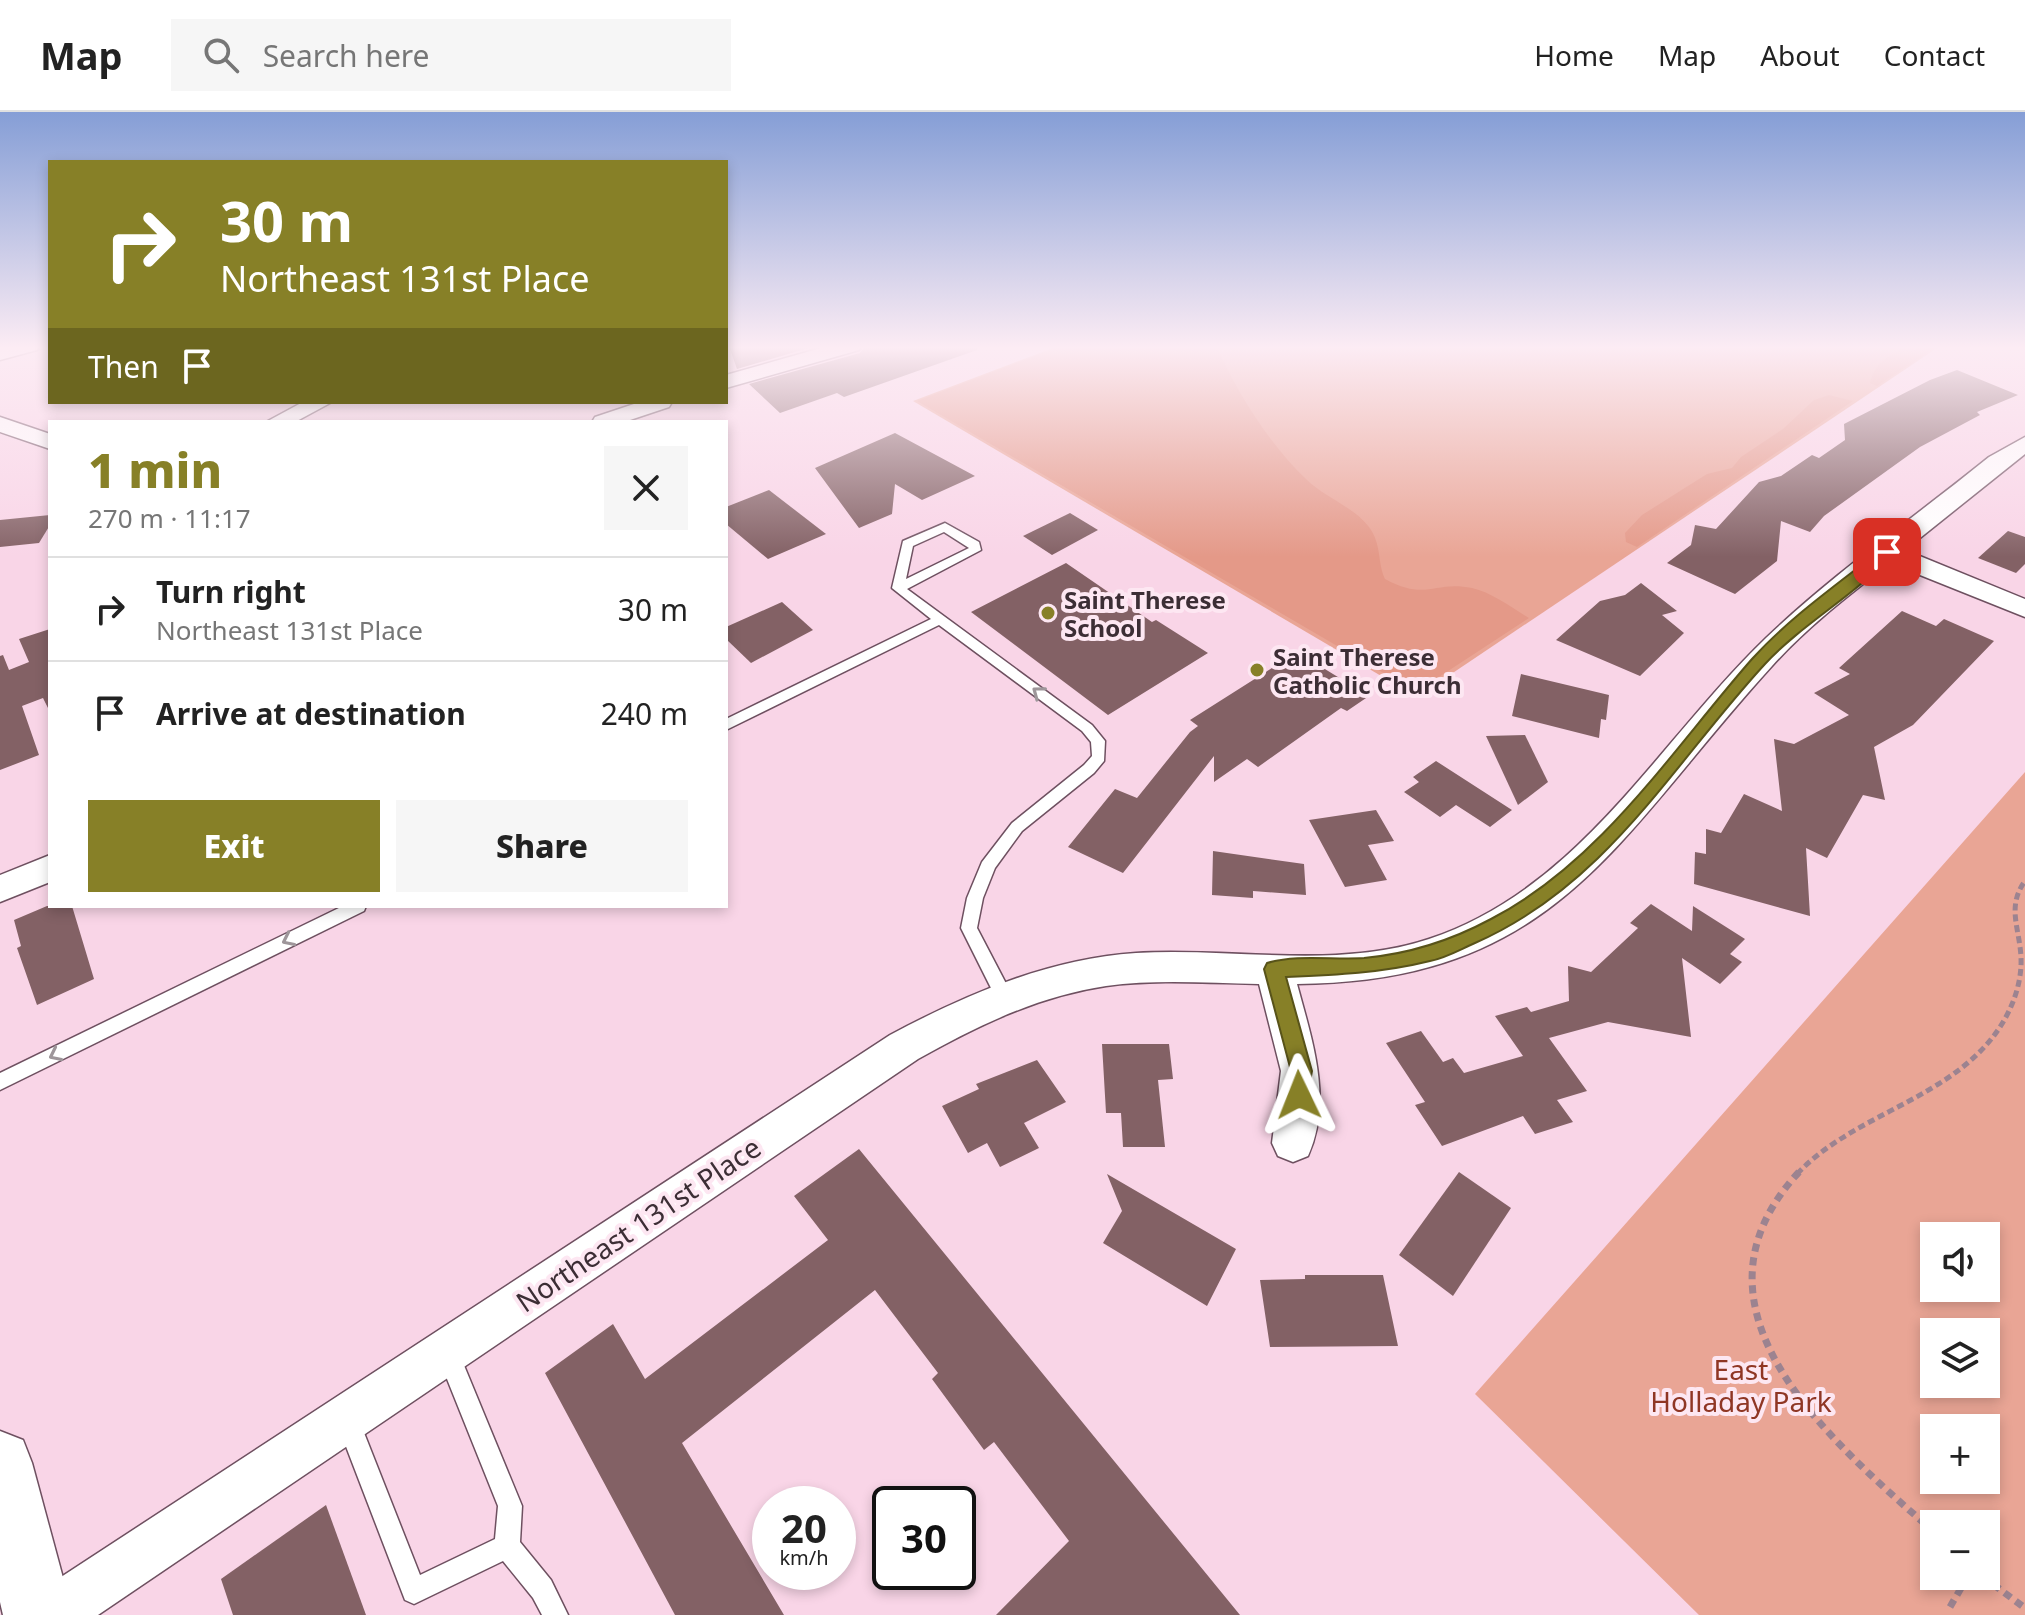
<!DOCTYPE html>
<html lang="en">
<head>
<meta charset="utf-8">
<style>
  body { margin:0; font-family:"Noto Sans",sans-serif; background:#f6f6f6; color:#222; height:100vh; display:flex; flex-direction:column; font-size:30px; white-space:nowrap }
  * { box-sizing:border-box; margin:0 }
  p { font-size:26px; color:#767676 }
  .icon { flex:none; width:44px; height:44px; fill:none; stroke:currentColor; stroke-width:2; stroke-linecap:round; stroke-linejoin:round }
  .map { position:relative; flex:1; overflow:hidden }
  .drawer { position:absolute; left:48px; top:308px; width:680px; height:488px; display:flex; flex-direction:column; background:#fff; border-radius:0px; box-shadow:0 4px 12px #0003 }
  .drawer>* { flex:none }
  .banner { position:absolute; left:48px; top:48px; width:680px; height:244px; border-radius:0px; box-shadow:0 4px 12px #0003; background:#878027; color:#fff; overflow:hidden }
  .fabs { position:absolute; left:1920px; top:1110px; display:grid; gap:16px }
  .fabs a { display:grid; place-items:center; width:80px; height:80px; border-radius:0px; background:#fff; box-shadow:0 4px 12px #0003; font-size:40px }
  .speed { position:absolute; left:752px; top:1374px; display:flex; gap:16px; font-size:40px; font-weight:700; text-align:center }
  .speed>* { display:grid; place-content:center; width:104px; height:104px; border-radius:50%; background:#fff; box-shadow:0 4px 12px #0003; line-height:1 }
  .speed small { font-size:20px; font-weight:400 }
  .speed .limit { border:4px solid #111; border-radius:12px; background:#fff; color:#111 }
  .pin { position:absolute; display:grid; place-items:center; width:68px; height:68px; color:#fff; margin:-34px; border-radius:16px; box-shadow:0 4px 12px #0006 }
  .me { position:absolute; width:88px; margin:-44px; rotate:358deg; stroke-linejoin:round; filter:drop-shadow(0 0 6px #0008) }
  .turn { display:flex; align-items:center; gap:28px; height:168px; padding:0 40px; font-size:36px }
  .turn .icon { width:104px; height:104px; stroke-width:2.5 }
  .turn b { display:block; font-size:56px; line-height:68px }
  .then { display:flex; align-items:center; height:76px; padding:0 40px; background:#0003; gap:16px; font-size:30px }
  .round { display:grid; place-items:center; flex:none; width:84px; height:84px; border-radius:0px; background:#f6f6f6 }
  .overview { display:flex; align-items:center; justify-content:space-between; height:136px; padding:0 40px }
  h1 { font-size:48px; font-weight:800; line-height:60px; color:#878027 }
  .primary-button { display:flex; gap:16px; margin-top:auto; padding:16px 40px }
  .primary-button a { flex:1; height:92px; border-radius:0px; background:#878027; color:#fff; font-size:32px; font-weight:800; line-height:92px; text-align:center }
  .primary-button a+a { background:#f6f6f6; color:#222 }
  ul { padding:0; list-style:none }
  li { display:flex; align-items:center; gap:24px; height:104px; padding:0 40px; border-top:2px solid #e0e0e0 }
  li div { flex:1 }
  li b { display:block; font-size:30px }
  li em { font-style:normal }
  header { display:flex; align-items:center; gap:48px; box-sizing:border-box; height:112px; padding:0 40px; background:#fff; border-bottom:2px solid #e0e0e0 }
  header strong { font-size:38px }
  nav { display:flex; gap:44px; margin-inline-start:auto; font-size:28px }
  .search { width:560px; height:72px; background:#f6f6f6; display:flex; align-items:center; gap:20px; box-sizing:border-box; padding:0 28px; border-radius:0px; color:#767676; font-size:30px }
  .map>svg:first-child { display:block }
</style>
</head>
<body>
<header>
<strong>Map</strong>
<div class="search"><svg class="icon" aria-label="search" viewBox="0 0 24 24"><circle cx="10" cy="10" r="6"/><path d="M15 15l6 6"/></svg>Search here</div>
<nav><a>Home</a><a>Map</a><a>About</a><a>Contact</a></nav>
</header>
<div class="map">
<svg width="2025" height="1503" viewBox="0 0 2025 1503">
  <rect width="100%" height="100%" fill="#f9d5e7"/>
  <g fill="#e9a595" fill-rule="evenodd">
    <polygon points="1058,234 1940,234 1417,585 913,289"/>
    <path d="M 2025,660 L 2025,1503 L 1699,1503 L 1475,1282 ZM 1986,1124 L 1986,1176 L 1934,1176 L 1934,1124 ZM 1986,1220 L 1986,1272 L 1934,1272 L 1934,1220 ZM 1986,1316 L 1986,1368 L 1934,1368 L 1934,1316 ZM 1934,1412 L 1986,1412 L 1986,1464 L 1934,1464 Z"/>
  </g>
  <g fill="#e49988">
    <path d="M 1062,234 L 1216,234 C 1237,280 1269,332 1306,367 C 1324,385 1354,395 1369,415 C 1382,432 1377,450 1385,467 C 1428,490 1433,468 1472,476 C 1491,480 1512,496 1529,506 L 1416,580 L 917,289 Z"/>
    <path d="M 1906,234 L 1937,234 L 1877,274 L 1870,271 C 1876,249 1887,246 1906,234 Z"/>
    <polygon points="1829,283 1853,289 1637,435 1626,430 1625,421 1642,403 1707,362 1732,356 1741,345 1783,317 1814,288"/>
  </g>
  <g fill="#836165">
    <polygon points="729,234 815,234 737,257"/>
    <polygon points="865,234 976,234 977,238 844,285 837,281 780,301 749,272 860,241"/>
    <polygon points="1957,258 2018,283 1977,300 1980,303 1920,335 1824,404 1810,420 1781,409 1777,449 1735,482 1667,451 1691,433 1695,413 1716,417 1759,370 1781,364 1812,343 1819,346 1845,328 1844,312 1930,268"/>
    <polygon points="895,321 975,364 922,388 895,372 892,402 859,416 815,356"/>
    <polygon points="769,378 826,422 768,447 726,412 726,395"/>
    <polygon points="1070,401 1098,418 1052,443 1023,424"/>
    <polygon points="50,403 50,413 39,431 0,435 0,408"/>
    <polygon points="2008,419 2025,425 2025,452 2016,461 1978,446"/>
    <polygon points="1066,451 1152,510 1156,508 1208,541 1108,603 971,500"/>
    <polygon points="1641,471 1677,499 1662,503 1684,521 1640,564 1556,528 1600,489 1625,483"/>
    <polygon points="782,490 813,518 751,551 726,527 726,515"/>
    <polygon points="1902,499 1936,514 1944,507 1994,529 1913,613 1874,635 1885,688 1863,683 1827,746 1806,736 1810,804 1694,772 1695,740 1706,742 1706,717 1721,721 1744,682 1782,699 1774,627 1794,632 1849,603 1814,581 1850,562 1839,556"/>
    <polygon points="50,517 50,600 43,586 22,594 39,643 0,658 0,544 3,543 9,558 29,550 19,527"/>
    <polygon points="1297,540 1369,584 1347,599 1341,596 1258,655 1247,647 1214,670 1214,644 1123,761 1068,735 1115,677 1137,686 1190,620 1198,614 1190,608"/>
    <polygon points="1521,562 1609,583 1606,608 1601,607 1599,626 1512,604"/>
    <polygon points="1525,623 1548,670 1518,693 1486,624"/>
    <polygon points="1436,649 1512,698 1490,715 1456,693 1440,705 1404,680 1419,670 1413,665"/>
    <polygon points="1376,698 1394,729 1368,733 1387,768 1345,775 1309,708"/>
    <polygon points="1213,739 1304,752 1306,783 1253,779 1253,786 1212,783"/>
    <polygon points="1651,792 1692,819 1693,794 1745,827 1730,842 1742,850 1720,872 1682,846 1691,925 1608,910 1549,926 1587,979 1557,988 1573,1010 1535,1022 1523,1004 1442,1034 1415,993 1425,990 1386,931 1421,919 1443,950 1453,946 1464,961 1523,944 1495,904 1527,895 1531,900 1569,889 1568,854 1591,860 1638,816 1630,811"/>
    <polygon points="47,794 72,794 94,867 37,893 17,836 21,834 14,808"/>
    <polygon points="1102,932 1169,932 1173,967 1158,968 1165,1035 1123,1035 1121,1001 1106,1001"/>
    <polygon points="1037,948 1066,990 1024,1011 1039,1036 1000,1055 987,1031 968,1041 942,994 979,977 976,972"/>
    <polygon points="859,1037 1240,1503 996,1503 1069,1429 994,1330 984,1338 932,1267 938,1261 875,1178 682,1331 784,1503 675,1503 545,1261 613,1212 645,1267 828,1128 794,1084"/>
    <polygon points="1459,1060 1511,1096 1453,1184 1399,1143"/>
    <polygon points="1107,1062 1236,1137 1207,1194 1103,1131 1122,1099"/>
    <polygon points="1305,1163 1383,1163 1398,1234 1270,1235 1260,1168 1305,1167"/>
    <polygon points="326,1393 366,1503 233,1503 221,1467"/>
  </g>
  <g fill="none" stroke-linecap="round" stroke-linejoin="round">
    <defs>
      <g id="lane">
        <path d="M 945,411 L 979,430 L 981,438 L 907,477 L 1092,613 L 1105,629 L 1104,649 L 1094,661 L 1022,719 L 995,756 L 983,786 L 977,816 L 1013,885 L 1010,890 L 1004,892 L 998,890 L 961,816 L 967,786 L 982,750 L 1012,711 L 1084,653 L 1092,644 L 1091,630 L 1082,619 L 939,513 L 726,618 L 726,607 L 931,507 L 892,476 L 903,429 ZM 944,420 L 969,436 L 906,467 L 913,434 Z"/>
        <polygon points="343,794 366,794 364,799 0,978 0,961"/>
        <polygon points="448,1231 456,1234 522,1394 520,1430 551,1468 568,1503 542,1503 533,1486 503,1449 414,1492 405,1488 337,1311 341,1303 349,1299 357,1303 420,1463 495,1427 498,1394 437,1242 440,1234"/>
      </g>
      <g id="street">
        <polygon points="40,234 37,238 0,248 0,236"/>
        <polygon points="828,234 862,234 859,238 726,276 726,263"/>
        <polygon points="303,290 332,290 295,310 266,310"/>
        <polygon points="640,290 672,290 669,295 624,310 592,310 595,305"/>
        <polygon points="0,305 50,322 50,337 0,320"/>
        <path d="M 2025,325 L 2025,342 L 1905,438 L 2025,487 L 2025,505 L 1890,451 C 1849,483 1807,515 1772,554 C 1617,724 1558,870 1297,872 C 1312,928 1333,988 1308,1044 L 1293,1050 L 1278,1044 L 1272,1031 L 1281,959 L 1259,872 C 1208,871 1156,867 1106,874 C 1038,884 977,914 918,947 L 98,1503 L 24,1503 L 32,1484 L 890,923 C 967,882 1048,847 1136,841 C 1232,835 1336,858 1429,827 C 1580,777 1657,631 1766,526 C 1834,461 1915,405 1989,345 Z"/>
        <polygon points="50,743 50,770 0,790 0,763"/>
      </g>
      <polygon id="secondary" points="0,1319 23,1328 32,1351 73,1503 3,1503 0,1490"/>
    </defs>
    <use href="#lane" stroke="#6e5060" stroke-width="3"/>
    <use href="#street" stroke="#6e5060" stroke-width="3"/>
    <use href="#secondary" stroke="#6e5060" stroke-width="3"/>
    <path stroke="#9c8390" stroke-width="5" stroke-dasharray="7 4" stroke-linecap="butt" d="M 1797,1062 C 1854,1001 1953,987 2000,915 C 2013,895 2022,870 2021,846 C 2020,817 2006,795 2025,769"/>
    <g stroke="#9c8390" stroke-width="7" stroke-dasharray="8 6" stroke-linecap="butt">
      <path d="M 1799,1060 C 1671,1198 1835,1332 1934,1420"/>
      <polyline points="1982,1464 2025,1496"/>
      <polyline points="1950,1495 1968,1464"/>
    </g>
    <use href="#lane" fill="#fff" fill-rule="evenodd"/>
    <use href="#street" fill="#fff" fill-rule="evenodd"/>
    <use href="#secondary" fill="#fff" fill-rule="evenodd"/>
  </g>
  <defs><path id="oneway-chevron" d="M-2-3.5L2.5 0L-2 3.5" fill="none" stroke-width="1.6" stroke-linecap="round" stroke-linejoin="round" transform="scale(2)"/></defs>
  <g stroke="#9e969a">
    <use href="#oneway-chevron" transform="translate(1038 580) rotate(-143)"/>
    <use href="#oneway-chevron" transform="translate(288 828) rotate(154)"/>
    <use href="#oneway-chevron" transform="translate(55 943) rotate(154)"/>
  </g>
  <linearGradient id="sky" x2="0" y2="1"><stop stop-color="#859ed6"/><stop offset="0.53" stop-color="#fcecf4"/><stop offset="1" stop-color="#fcecf4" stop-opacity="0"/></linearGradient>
  <rect width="2025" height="445" fill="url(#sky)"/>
  <path fill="#878027" stroke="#585319" stroke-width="2" d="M 1882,437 L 1894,440 C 1858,482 1804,510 1765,552 C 1672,653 1607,773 1475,831 C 1461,837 1446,846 1430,849 C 1382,861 1335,863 1286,865 L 1312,959 L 1306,990 L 1299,993 L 1291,990 L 1288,983 L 1291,959 L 1264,857 L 1267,851 C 1296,842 1333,848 1364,846 C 1408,842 1452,828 1491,807 C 1601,750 1672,638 1752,547 C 1790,505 1838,472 1882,437 Z"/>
  <g fill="#878027" stroke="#fde7f2" stroke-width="3">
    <circle cx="1048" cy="501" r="8"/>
    <circle cx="1257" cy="558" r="8"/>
  </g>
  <g text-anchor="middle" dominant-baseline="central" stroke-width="8" stroke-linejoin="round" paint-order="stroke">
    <g font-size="24" font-weight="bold" fill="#3c2e35" stroke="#fde7f2" text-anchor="start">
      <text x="1064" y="487">Saint Therese<tspan x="1064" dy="28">School</tspan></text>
      <text x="1273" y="544">Saint Therese<tspan x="1273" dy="28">Catholic Church</tspan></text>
    </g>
    <g font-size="28" fill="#3c2e35" stroke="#fde7f2">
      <text transform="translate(638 1112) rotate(-34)">Northeast 131st Place</text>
    </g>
    <g font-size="28" fill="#8f3624" stroke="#fde7f2">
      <text x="1741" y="1257">East<tspan x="1741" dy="32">Holladay Park</tspan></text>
    </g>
  </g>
</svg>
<div class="fabs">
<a><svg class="icon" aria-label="sound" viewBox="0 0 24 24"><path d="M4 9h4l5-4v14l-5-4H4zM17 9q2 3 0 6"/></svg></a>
<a><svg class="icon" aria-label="layers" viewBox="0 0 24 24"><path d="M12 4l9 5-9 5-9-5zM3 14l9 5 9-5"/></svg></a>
<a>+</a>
<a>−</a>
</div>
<div class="speed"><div>20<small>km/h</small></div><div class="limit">30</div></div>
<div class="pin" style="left:1887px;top:440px;background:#d93025"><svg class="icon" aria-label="arrive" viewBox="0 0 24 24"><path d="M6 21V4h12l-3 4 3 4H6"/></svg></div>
<svg class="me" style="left:1299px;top:983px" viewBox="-20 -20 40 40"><path d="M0-17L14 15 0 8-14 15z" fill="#878027" stroke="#fff" stroke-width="4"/></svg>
<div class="banner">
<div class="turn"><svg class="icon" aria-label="right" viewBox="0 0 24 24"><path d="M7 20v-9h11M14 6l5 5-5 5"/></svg><div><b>30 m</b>Northeast 131st Place</div></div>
<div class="then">Then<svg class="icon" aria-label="arrive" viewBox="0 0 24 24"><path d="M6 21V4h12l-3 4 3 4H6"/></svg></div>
</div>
<section class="drawer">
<div class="overview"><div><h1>1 min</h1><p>270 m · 11:17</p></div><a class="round"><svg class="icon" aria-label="close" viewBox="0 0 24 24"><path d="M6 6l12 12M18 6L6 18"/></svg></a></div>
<ul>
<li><svg class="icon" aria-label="right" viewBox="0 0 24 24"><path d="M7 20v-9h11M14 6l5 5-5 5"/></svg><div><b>Turn right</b><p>Northeast 131st Place</p></div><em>30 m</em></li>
<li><svg class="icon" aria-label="arrive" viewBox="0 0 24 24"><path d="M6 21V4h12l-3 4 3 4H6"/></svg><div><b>Arrive at destination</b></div><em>240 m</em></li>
</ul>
<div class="primary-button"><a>Exit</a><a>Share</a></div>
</section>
</div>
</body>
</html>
